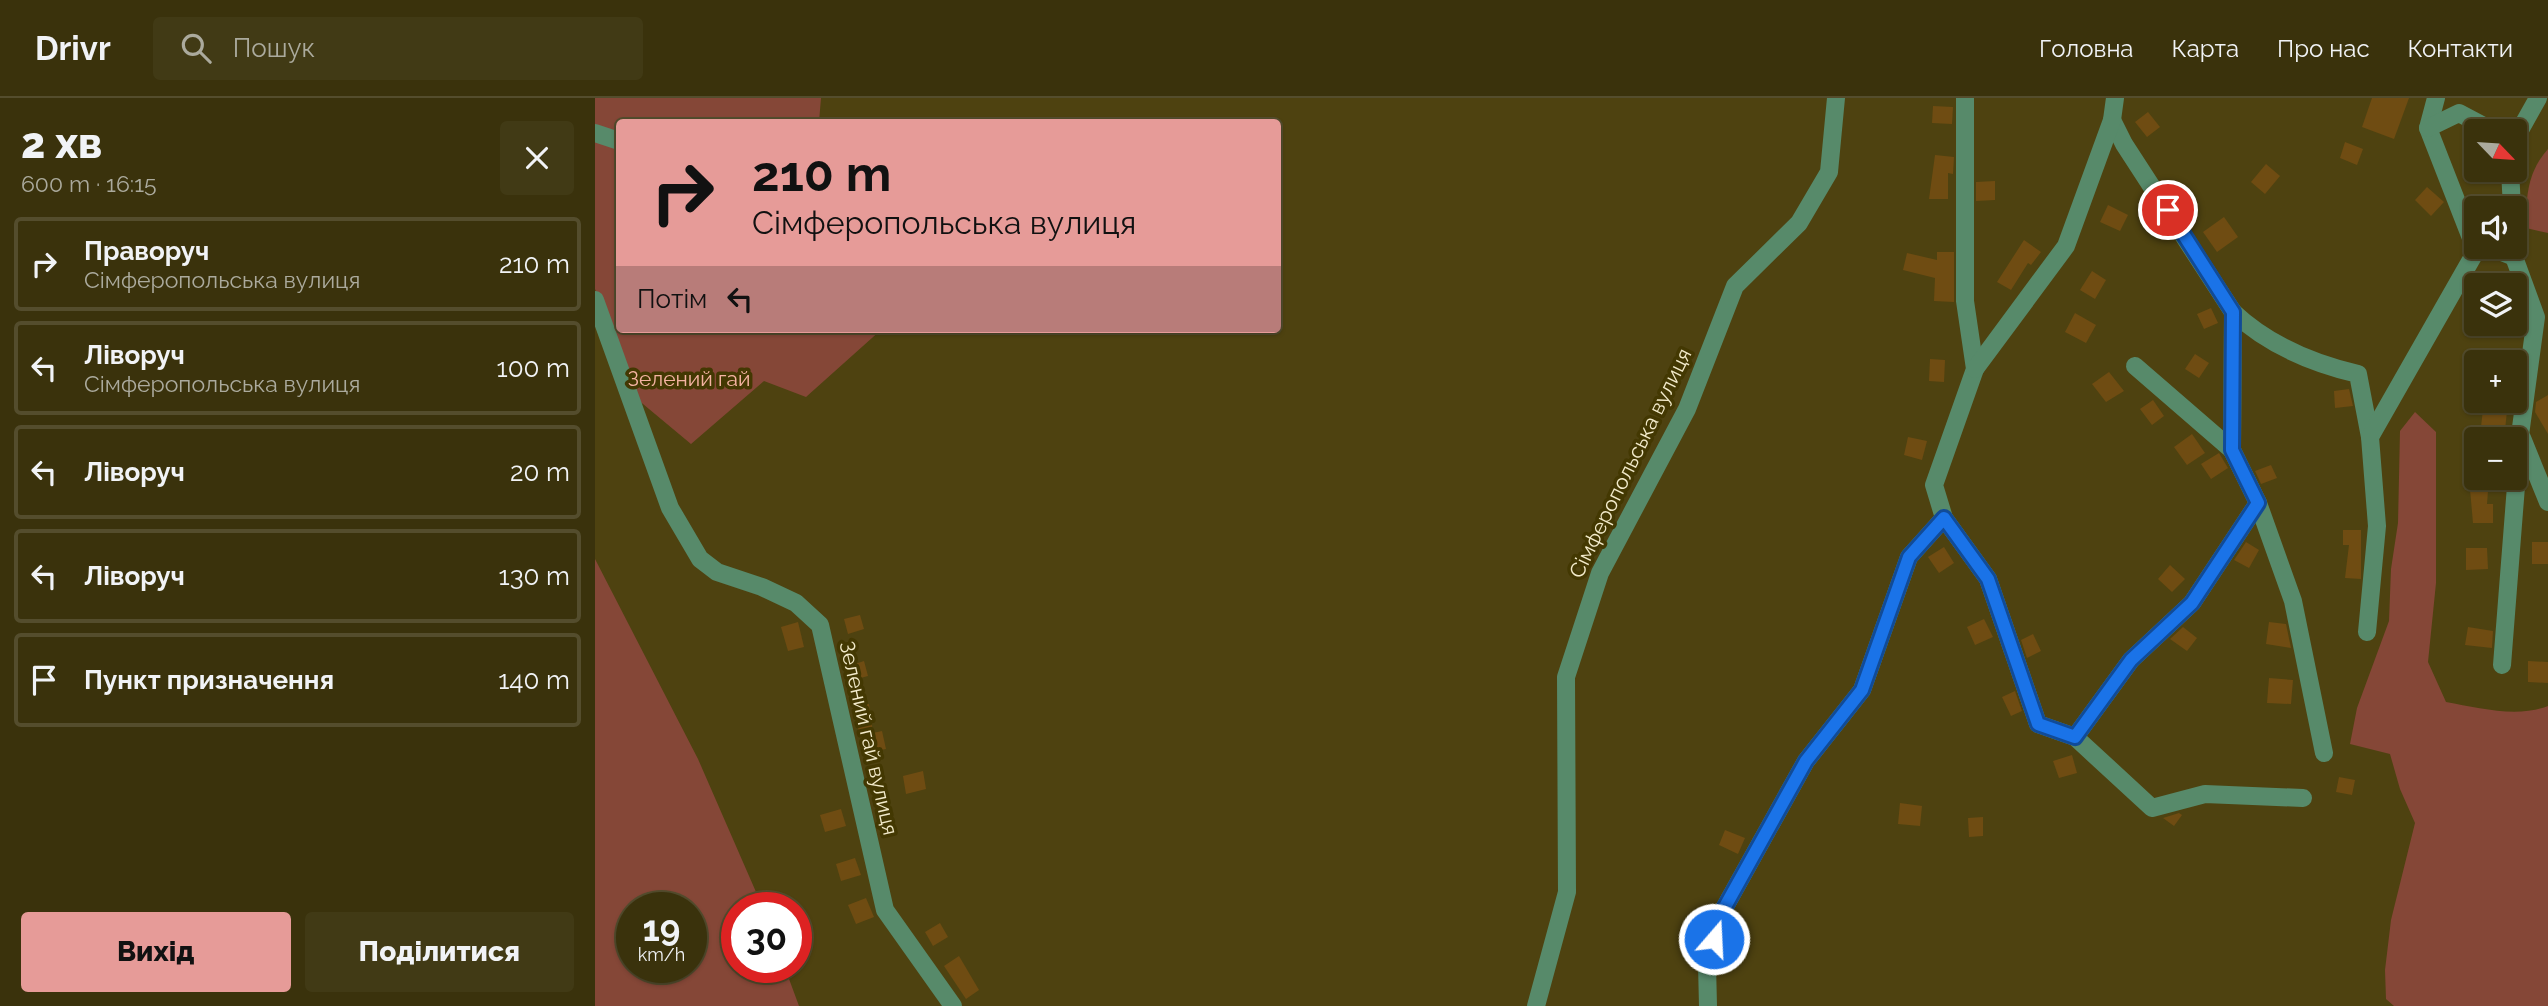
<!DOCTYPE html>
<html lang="uk">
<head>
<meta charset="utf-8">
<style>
  body { margin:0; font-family:Raleway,sans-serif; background:#413a15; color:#f1f3f6; height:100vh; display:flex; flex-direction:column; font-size:26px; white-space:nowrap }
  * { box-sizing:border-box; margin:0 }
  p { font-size:23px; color:#abaa9d }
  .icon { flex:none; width:38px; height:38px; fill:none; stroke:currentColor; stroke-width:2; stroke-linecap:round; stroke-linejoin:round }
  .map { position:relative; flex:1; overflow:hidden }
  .panel { display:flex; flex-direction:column; background:#3a320c; width:595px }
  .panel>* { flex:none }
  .banner { position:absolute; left:21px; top:21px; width:665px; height:214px; border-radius:7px; box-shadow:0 2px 5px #0004,0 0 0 2px #544d2d; background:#e69b98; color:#111; overflow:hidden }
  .needle { width:46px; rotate:115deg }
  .tools { position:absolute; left:1869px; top:21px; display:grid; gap:14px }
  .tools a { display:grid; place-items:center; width:63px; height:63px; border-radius:7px; background:#3a320c; box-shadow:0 2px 5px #0004,0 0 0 2px #544d2d; font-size:35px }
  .speed { position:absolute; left:21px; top:794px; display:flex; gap:14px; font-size:35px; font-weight:700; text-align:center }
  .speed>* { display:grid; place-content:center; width:91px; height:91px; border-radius:50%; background:#3a320c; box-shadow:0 2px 5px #0004,0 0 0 2px #544d2d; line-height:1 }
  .speed small { font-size:18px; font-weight:400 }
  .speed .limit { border:10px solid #d22; background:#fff; color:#111 }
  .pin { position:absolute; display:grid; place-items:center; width:60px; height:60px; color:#fff; margin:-30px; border:4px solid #fff; border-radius:50%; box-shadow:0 2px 7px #0007 }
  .me { position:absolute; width:77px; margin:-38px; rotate:19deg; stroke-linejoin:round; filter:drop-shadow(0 0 5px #0008) }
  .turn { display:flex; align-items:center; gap:24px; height:147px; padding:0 21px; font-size:32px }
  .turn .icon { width:91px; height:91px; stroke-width:2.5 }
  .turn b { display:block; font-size:49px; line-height:60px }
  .then { display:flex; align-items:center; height:66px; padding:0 21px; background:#0003; gap:14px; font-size:26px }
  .round { display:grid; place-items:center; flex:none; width:74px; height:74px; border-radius:7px; background:#413a15 }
  .summary { display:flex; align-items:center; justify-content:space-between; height:119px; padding:0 21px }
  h1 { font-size:42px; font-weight:800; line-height:52px }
  .cta { display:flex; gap:14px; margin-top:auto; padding:14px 21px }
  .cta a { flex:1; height:80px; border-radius:7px; background:#e69b98; color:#111; font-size:28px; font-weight:800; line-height:80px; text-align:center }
  .cta a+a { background:#413a15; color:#f1f3f6 }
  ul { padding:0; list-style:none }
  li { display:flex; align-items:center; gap:21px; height:94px; margin:0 14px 10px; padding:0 7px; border:4px solid #544d2d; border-radius:7px }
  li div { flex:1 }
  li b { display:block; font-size:26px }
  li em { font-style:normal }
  header { display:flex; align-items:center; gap:42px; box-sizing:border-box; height:98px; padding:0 35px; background:#3a320c; border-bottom:2px solid #544d2d }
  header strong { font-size:33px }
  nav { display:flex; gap:38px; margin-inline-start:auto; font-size:24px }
  .search { width:490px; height:63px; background:#413a15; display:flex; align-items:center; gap:18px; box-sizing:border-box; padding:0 24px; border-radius:7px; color:#abaa9d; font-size:26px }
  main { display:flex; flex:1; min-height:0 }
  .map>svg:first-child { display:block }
</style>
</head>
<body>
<header>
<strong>Drivr</strong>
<div class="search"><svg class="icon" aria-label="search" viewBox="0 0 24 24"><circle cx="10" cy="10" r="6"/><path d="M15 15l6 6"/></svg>Пошук</div>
<nav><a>Головна</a><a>Карта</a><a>Про нас</a><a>Контакти</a></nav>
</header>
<main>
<section class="panel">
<div class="summary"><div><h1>2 хв</h1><p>600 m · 16:15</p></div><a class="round"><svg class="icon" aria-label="close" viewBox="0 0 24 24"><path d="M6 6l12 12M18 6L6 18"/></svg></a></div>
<ul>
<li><svg class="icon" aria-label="right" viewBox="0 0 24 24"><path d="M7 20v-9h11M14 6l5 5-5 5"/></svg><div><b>Праворуч</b><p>Сімферопольська вулиця</p></div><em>210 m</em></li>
<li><svg class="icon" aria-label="left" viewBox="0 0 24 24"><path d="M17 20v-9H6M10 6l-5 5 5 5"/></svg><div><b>Ліворуч</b><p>Сімферопольська вулиця</p></div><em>100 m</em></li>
<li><svg class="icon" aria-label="left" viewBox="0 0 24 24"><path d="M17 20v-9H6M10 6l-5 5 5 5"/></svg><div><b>Ліворуч</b></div><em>20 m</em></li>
<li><svg class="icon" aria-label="left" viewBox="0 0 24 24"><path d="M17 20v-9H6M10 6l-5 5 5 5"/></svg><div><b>Ліворуч</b></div><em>130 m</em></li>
<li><svg class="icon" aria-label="arrive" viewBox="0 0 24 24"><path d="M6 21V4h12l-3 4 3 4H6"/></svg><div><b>Пункт призначення</b></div><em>140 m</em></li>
</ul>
<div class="cta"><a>Вихід</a><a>Поділитися</a></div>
</section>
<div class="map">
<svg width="1953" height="908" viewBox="0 0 1953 908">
  <rect width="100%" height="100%" fill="#4e4210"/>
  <g fill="#854737" fill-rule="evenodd">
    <polygon points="0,0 226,0 224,24 24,24 24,231 287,231 211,299 169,283 96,346 42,301 0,191"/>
    <path d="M 1953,51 L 1953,135 L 1931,130 C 1931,99 1932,75 1953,51 Z"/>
    <path d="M 1820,314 L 1841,334 L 1841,485 L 1833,564 L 1851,604 C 1884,610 1922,620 1953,608 L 1953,908 L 1799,908 L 1791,901 L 1790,872 L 1796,822 L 1820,725 L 1805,691 L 1795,656 L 1755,646 L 1762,610 L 1794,523 L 1796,471 L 1803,425 L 1805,333 Z"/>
    <path d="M 0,461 L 103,661 L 168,810 L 142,810 L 142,870 L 190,870 L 204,908 L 0,908 ZM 37,810 L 96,810 L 96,870 L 37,870 Z"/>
  </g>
  <g fill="#6f4c12">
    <polygon points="1777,0 1814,0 1799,41 1767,29"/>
    <polygon points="1338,8 1358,9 1357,26 1337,25"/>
    <polygon points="1553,14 1565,29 1552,39 1540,24"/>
    <polygon points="1750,44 1768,51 1762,67 1745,60"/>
    <polygon points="1340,57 1359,59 1358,76 1353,75 1353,101 1334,101"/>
    <polygon points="1671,66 1685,78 1670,96 1656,84"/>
    <polygon points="1400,83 1400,102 1381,103 1381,84"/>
    <polygon points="1832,89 1849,104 1836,118 1820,102"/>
    <polygon points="1513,107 1533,117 1525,133 1505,124"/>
    <polygon points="1629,119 1643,139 1622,154 1608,134"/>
    <polygon points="1429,142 1446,154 1436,167 1433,165 1416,192 1402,184"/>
    <polygon points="1342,154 1359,154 1359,204 1339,203 1340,180 1308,172 1312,155 1342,162"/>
    <polygon points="1497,173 1511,182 1500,201 1485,192"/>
    <polygon points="1616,210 1623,225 1609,231 1602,216"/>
    <polygon points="1480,215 1501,227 1491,245 1470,234"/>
    <polygon points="1600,256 1614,265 1604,280 1590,271"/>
    <polygon points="1335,261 1350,262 1349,284 1334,283"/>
    <polygon points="1514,274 1529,293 1511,304 1497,286"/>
    <polygon points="1754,291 1758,308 1740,310 1739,293"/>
    <polygon points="1953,297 1953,336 1940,314 1941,304"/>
    <polygon points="1558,302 1569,318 1557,327 1545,311"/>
    <polygon points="1888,311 1912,313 1910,332 1886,329"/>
    <polygon points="1597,336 1610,355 1592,367 1579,349"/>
    <polygon points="1313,339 1332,343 1327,362 1309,357"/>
    <polygon points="1624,355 1633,370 1616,381 1606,366"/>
    <polygon points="1676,367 1682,380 1666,386 1660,373"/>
    <polygon points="1874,380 1894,380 1892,406 1898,406 1898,425 1878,425"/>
    <polygon points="1748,432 1766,432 1766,481 1750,480 1754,447 1748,447"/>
    <polygon points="1651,444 1664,452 1654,470 1639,462"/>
    <rect x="1937" y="444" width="16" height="22"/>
    <polygon points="1349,449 1359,465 1344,475 1333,459"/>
    <polygon points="1871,450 1892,450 1893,471 1871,472"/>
    <polygon points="1575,467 1590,481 1577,494 1563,481"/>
    <polygon points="265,517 269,531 253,536 249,521"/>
    <polygon points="1389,521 1398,539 1380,547 1372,529"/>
    <polygon points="203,524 209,549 193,553 186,529"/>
    <polygon points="1674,524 1691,526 1696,550 1671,546"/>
    <polygon points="1588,529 1602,540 1592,553 1575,541"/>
    <polygon points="1873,529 1898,533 1897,550 1870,547"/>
    <polygon points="1438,536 1446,553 1432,560 1426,542"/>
    <polygon points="269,563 273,578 258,582 254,568"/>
    <polygon points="1933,563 1953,564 1953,585 1933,584"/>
    <polygon points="1674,580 1698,582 1696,606 1672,605"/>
    <polygon points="1420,593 1427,613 1416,618 1407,599"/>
    <polygon points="274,606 278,635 287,633 291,651 280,653 281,663 273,665 257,609"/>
    <polygon points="1477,657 1482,675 1464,680 1458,663"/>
    <polygon points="328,673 331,691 311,696 308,678"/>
    <polygon points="1744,679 1760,682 1757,697 1741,694"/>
    <polygon points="1305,705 1327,708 1325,728 1303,726"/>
    <polygon points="246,711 251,728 230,734 225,717"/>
    <polygon points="1584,715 1587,717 1579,728 1568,720"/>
    <polygon points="1388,719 1388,738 1374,739 1373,720"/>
    <polygon points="1130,732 1150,740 1143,756 1124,747"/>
    <polygon points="260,760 266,777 246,783 241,766"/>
    <polygon points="271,800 279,819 261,826 253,807"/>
    <polygon points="345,825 353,839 338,848 330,834"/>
    <polygon points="364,858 384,892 371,901 349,868"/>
  </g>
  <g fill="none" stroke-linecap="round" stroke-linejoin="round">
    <g stroke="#578a6a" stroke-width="18">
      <polyline points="1370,0 1370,203 1380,271 1339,387 1349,420 1393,481 1443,626 1480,639 1557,710 1610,696 1708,700"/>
      <polyline points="1841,0 1833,30 1881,153"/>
      <polyline points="1517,22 1529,46 1638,214 1637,352 1663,405 1698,503 1729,655"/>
      <polyline points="1833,30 1864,15 1898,33"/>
      <polyline points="0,35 24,43"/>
      <polyline points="1920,41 1943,0"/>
      <polyline points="1915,72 1917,110"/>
      <polyline points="0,202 75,410 105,461 122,474 167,489 201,505 225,527 290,812 358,908"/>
      <path d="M 1638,214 C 1673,247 1716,265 1763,276 L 1775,339"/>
      <polyline points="1540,268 1637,352"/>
      <polyline points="1380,271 1471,148 1517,22 1520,0"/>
      <polyline points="1927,340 1953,404"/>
      <polyline points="1772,534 1782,428 1775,339 1881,153 1899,151 1919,159"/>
      <polyline points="1907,567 1925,337 1941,219 1919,159 1919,149"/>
      <polyline points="1480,639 1536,562 1597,505 1663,405"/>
      <polyline points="941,908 972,794 971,579 1005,475 1092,311 1140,188 1204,125 1234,74 1241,0"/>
      <polyline points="1113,908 1112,866 1126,816 1211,663 1267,592 1314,459 1349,420"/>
    </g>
  </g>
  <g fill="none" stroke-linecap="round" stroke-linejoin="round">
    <defs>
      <polyline id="route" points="1119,841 1126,816 1211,663 1267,592 1314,459 1349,420 1393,481 1443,626 1480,639 1536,562 1597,505 1663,405 1637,352 1638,214 1573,112"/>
    </defs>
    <use href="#route" stroke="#114b97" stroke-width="18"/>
    <use href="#route" stroke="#1a73e8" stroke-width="12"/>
  </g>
  <g text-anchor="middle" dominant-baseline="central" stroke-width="7" stroke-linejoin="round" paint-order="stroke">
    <g font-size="21" fill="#f5b3a2" stroke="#433802">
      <text x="94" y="280">Зелений гай</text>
    </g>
    <g font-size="21" fill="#f3ebcb" stroke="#433802">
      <text transform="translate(1035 365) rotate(-64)">Сімферопольська вулиця</text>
      <text transform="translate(274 640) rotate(77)">Зелений гай вулиця</text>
    </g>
  </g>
</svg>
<div class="tools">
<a><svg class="needle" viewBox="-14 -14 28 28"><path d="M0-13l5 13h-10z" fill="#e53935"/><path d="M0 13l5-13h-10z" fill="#abaa9d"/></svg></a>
<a><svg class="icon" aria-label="sound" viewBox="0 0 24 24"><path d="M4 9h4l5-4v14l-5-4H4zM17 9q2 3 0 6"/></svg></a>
<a><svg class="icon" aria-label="layers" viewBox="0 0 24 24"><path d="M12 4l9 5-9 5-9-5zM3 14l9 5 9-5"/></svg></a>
<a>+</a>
<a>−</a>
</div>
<div class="speed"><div>19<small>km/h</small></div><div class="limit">30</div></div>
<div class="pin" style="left:1573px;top:112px;background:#d93025"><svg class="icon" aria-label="arrive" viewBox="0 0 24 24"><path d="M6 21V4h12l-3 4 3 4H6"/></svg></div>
<svg class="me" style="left:1119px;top:841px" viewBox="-20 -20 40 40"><circle r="17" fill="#1a73e8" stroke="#fff" stroke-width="3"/><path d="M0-11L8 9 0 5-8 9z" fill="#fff"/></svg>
<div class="banner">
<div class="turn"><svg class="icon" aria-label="right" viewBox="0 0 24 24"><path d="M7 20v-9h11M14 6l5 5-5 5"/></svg><div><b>210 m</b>Сімферопольська вулиця</div></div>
<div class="then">Потім<svg class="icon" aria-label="left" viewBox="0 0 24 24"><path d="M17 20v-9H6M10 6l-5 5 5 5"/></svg></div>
</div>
</div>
</main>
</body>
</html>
